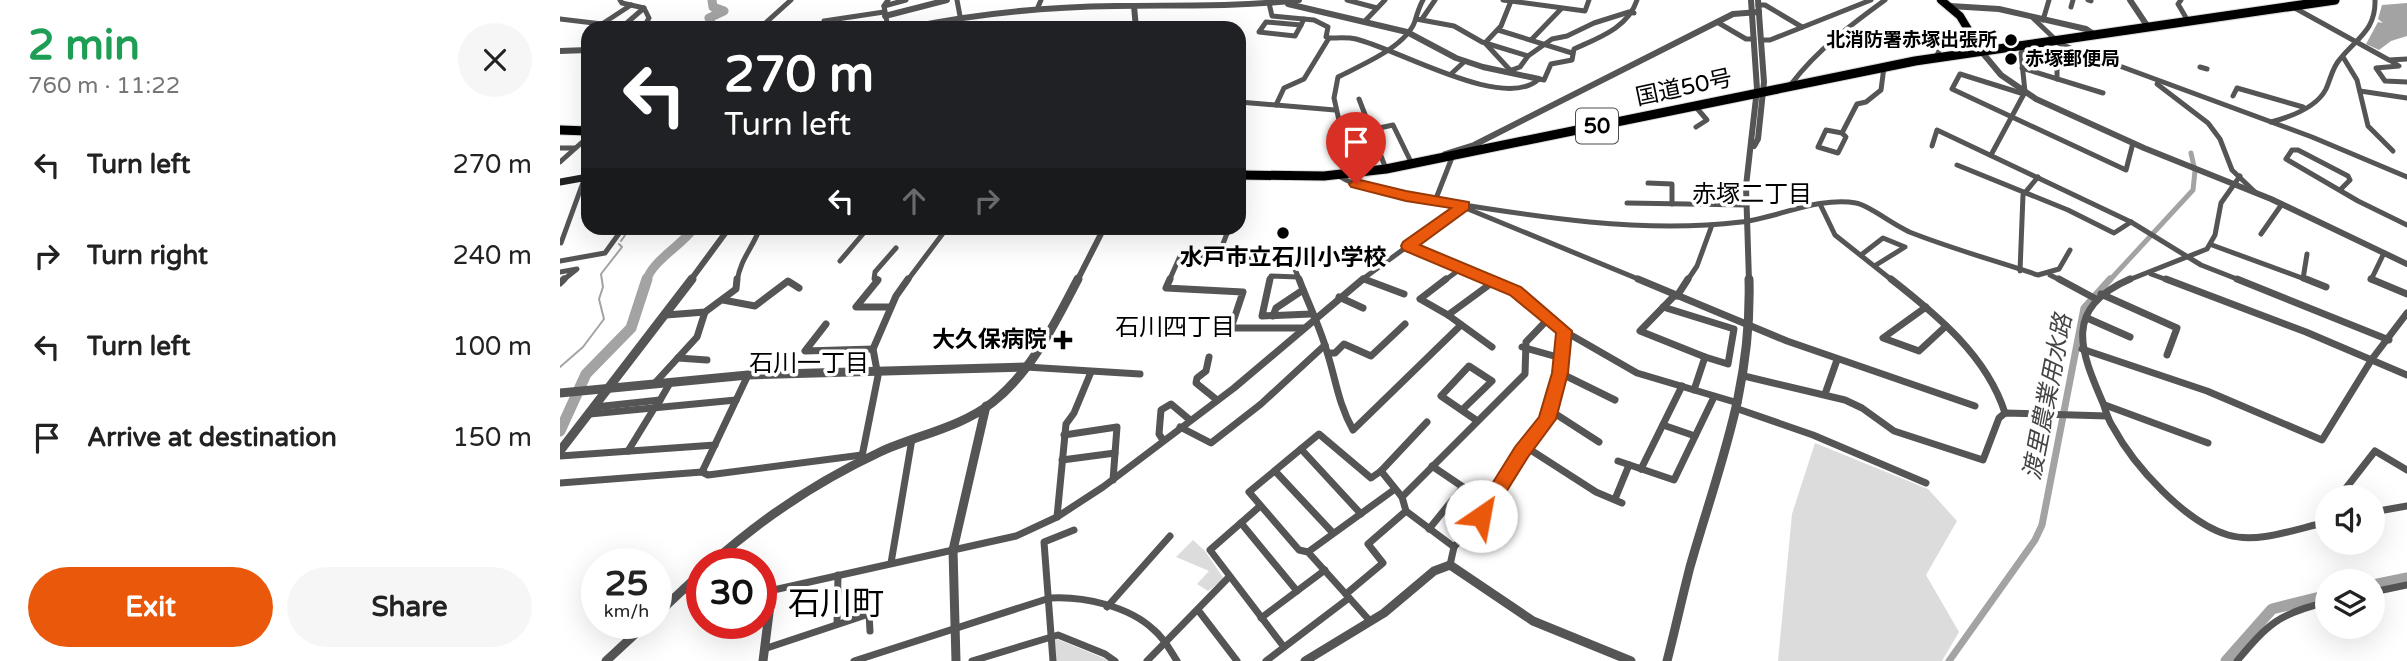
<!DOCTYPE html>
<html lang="en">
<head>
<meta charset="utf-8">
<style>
  body { margin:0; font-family:"Varela Round","Noto Sans JP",sans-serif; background:#f6f6f6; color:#222; height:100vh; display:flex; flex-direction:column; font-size:26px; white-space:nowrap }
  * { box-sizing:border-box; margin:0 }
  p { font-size:23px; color:#767676 }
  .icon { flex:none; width:38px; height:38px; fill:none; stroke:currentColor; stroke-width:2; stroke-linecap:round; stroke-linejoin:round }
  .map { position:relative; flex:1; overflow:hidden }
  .drawer { display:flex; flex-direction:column; background:#fff; width:560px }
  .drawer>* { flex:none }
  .top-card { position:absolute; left:21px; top:21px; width:665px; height:214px; border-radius:21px; box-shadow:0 7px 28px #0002; background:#202124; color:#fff; overflow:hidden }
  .tools { position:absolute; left:1755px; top:485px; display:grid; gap:14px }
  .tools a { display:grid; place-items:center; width:70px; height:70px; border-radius:50%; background:#fff; box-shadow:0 7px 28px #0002; font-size:35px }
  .speed { position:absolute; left:21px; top:548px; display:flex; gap:14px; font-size:35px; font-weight:700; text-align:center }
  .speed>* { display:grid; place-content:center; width:91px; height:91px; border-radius:50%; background:#fff; box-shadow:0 7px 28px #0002; line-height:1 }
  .speed small { font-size:18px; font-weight:400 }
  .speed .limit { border:10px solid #d22; background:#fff; color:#111 }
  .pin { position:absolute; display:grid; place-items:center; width:60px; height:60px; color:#fff; margin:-72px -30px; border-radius:50% 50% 50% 0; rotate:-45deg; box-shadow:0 0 7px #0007 }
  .pin .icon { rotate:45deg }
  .me { position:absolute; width:77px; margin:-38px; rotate:33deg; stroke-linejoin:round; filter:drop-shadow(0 0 5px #0008) }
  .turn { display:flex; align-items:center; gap:24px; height:147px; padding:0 28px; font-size:32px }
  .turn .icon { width:91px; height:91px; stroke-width:2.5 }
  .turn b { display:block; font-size:49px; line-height:60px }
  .lanes { display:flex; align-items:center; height:66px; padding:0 28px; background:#0003; justify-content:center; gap:35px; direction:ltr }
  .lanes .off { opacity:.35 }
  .round { display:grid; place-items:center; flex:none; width:74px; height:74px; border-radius:37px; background:#f6f6f6 }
  .overview { display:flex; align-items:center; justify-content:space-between; height:119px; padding:0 28px }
  h1 { font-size:42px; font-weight:800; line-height:52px; color:#1e9e55 }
  .cta { display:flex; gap:14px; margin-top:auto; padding:14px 28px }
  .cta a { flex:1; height:80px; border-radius:42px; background:#ea580c; color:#fff; font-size:28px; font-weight:800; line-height:80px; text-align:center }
  .cta a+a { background:#f6f6f6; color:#222 }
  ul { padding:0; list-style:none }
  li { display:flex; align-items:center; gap:21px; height:91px; padding:0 28px }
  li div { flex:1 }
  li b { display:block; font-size:26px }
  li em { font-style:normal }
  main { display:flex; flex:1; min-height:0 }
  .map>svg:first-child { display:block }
</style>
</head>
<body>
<main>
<section class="drawer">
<div class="overview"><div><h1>2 min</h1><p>760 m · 11:22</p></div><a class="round"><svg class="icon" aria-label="close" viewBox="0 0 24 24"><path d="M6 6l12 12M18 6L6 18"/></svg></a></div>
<ul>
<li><svg class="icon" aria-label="left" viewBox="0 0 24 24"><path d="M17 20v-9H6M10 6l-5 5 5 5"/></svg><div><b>Turn left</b></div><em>270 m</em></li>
<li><svg class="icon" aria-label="right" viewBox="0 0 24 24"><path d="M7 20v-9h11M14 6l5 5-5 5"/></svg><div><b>Turn right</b></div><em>240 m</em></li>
<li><svg class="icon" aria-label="left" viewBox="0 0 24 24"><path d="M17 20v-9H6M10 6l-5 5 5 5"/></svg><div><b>Turn left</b></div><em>100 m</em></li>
<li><svg class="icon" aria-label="arrive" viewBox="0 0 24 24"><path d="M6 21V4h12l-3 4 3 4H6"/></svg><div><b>Arrive at destination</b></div><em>150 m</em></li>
</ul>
<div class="cta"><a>Exit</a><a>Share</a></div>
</section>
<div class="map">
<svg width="1847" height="661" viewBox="0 0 1847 661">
  <rect width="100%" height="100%" fill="#fff"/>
  <g fill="#dcdcdc">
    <polygon points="1255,443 1368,489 1397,521 1366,575 1399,632 1382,661 1218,661 1232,514"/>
    <polygon points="633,540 645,551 664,579 648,591 637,584 649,571 616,557"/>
    <polygon points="497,639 548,660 549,661 496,661 493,641"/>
  </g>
  <polygon fill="#a3a3a3" points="1847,3 1847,36 1831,41 1819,50 1806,44 1818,22 1823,23 1818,19 1822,5"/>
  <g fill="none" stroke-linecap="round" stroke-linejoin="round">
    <g stroke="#a3a3a3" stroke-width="2">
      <polyline points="61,241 70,228"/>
      <polyline points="0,367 23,347 44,319 39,299 43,287 41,274 62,247 59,244"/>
    </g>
    <polyline stroke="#a3a3a3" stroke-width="5" points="1549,281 1633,190 1635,171 1631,153"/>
    <polyline stroke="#a3a3a3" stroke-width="7" points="1389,661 1475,540 1482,525 1524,308 1550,279"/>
    <g stroke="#a3a3a3" stroke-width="9">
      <polyline points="152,0 153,7 164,11 149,18 153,28"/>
      <path d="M 86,281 C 93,260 121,246 134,228"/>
    </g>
    <g stroke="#a3a3a3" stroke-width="11">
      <polyline points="0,431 26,374 71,328 87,279"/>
      <polyline points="1813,585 1847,578"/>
      <polyline points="1666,661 1712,609 1768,595"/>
    </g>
    <defs>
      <polyline id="primary" points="1381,0 1400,16 1421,51"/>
      <g id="trunk">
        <polyline points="0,130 28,131"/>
        <polyline points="679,175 764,176 826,169 1355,61 1775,0"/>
      </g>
    </defs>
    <use href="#primary" stroke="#dbdbdb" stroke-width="10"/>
    <use href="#trunk" stroke="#dbdbdb" stroke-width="11"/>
    <g stroke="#555" stroke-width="5">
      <polyline points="60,0 62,3 84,8 89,18 83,28"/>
      <polyline points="328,0 324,6 328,28"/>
      <polyline points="397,0 400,16"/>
      <polyline points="787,0 817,8"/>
      <polyline points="943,0 1025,11 1029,0"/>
      <polyline points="1528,0 1531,1"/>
      <polyline points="1621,0 1618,4 1628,21"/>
      <polyline points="709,3 712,16 754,20 768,27 766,37 769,38 744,79 724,88 716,105"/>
      <polyline points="1198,5 1205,5 1242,27"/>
      <polyline points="324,6 346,0"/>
      <polyline points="478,7 481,0"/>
      <polyline points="1511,7 1513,0"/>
      <polyline points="1733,7 1829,60 1847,59"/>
      <polyline points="1472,17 1500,44 1752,137 1847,177"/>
      <polyline points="0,19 42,24 71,5"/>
      <polyline points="856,19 894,26 922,42 968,56"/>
      <polyline points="862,19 875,0"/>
      <polyline points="1483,20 1489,0"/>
      <polyline points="264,21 324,12"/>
      <polygon points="706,22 741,25 735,36 699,32"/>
      <polyline points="804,22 825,0"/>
      <polyline points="1157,22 1186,39 1194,39"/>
      <polyline points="741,25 744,19"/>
      <polyline points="61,28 84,8"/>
      <polyline points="200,28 231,0"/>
      <polyline points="938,30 1012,53"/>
      <polyline points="1364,33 1360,39 1381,46 1376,58"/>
      <path d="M 769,38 C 778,38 788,37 796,39 C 838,49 944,112 979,79 L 984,80 L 991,64 L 1012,60 L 1014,49 C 1038,38 1068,28 1077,0"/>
      <polyline points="972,39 1001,9"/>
      <polyline points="1201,40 1210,40 1311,0"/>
      <polyline points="925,43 941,26 951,1"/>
      <polyline points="926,44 950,70"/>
      <polyline points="1783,57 1797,80 1808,126 1833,151"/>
      <polyline points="1497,60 1497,79"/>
      <polyline points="1831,61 1839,66 1816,68 1825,81 1847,82"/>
      <polyline points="1640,67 1647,69"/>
      <polyline points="1462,68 1543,93"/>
      <polyline points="946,72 960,67 968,56 992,39 1007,36 1034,23 1069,12 1074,13"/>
      <polyline points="891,74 905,61"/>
      <polyline points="1597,84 1648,123 1660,139 1672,170 1696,193"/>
      <path d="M 1234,86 L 1232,83 C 1257,50 1292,24 1325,0"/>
      <polyline points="1800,91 1847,98"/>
      <polyline points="1464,94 1400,74 1392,89 1566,170 1573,143"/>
      <polyline points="1673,96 1677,88 1743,107"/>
      <polyline points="799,99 826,169"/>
      <polyline points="679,102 775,110"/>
      <polyline points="1135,106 1147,120 1136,127"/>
      <path d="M 1711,122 C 1730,117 1757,107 1766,89 C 1771,78 1772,68 1780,59 C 1797,38 1816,30 1815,0"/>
      <polyline points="810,130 833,125 852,164"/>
      <polygon points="1266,130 1282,133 1286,137 1278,153 1258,147"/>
      <polyline points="1282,133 1297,104 1306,102 1321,90 1324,67"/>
      <polyline points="1372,146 1377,130 1571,222 1641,265 1682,281"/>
      <polyline points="0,148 15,148"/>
      <polyline points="1431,155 1465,92 1461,53 1466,45"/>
      <polyline points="0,162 28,137"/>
      <polyline points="1397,165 1508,210 1554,233 1571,222"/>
      <path d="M 791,174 L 774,98 L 778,77 C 801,65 846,47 855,21 C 857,14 859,7 863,0"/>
      <path d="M 777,175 C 805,193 847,196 879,201 C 977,217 1082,234 1181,222 C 1216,218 1260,196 1296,203 C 1309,205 1336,227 1352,233 C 1393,249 1436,261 1478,275 L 1499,269 L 1510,250"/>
      <polyline points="1088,183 1112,184 1112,204"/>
      <polyline points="1780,190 1790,180 1788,176 1738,150 1732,150 1726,159 1798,201 1847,225"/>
      <polyline points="875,201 893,155"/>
      <polyline points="1067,203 1186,205"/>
      <polyline points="1260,204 1275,235 1333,281"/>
      <polyline points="908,209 1083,281"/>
      <polyline points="161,228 166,232"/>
      <polyline points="1701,234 1722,204"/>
      <polyline points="1,243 25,177"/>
      <polyline points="1652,245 1750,281"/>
      <polyline points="848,246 932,281"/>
      <polyline points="1301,255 1323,238 1345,247 1316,265"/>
      <polyline points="658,257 669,228"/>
      <polyline points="0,261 45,253 63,228"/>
      <polyline points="280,261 308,228"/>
      <polyline points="1460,271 1463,195 1478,177"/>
      <polyline points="0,272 17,269 2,281"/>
      <polyline points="1591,274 1610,281"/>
      <polyline points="1490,275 1502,281"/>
      <polyline points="803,279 809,281"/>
      <polyline points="1743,279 1747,254"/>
      <path d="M 177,281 C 181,258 192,249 200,228"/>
      <polyline points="317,281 314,279 315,272 336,248"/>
      <polyline points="347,281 387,228"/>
      <polyline points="609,281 621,254 728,262 734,267 740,281"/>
      <polyline points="710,281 711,276 738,277"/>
      <polyline points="800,281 904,205"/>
      <polyline points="884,281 903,267"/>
      <polyline points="1127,281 1137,266 1152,225"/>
      <polyline points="1566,281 1647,249 1655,235 1661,203 1680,176"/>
      <polyline points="1814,281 1811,280 1824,253"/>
    </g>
    <g stroke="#555" stroke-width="7">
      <polyline points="316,279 318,280 296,307 329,307"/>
      <polyline points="610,279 606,288 683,292 671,328"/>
      <polyline points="710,279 702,316 751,314"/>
      <path d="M 739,279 C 748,303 760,327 767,352 C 776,380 778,403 793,430 L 901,325"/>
      <polyline points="804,279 844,294"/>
      <polyline points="886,279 860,299 888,315 932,347"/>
      <polyline points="928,279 955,291 1004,331 1077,373 1178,403"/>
      <polyline points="1078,279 1227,341 1415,406"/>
      <path d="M 1331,279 C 1377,315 1427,356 1445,413"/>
      <polyline points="1499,279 1536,299"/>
      <path d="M 1570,279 C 1503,308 1520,350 1543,403 C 1546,411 1548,420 1553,427 C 1574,466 1625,522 1668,535 C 1699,544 1738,528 1768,522"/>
      <polyline points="1606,279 1746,332 1847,375"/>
      <polyline points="1677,279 1829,340"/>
      <polyline points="1746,279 1766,287"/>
      <polyline points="1811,279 1847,294"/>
      <polyline points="0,283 4,279"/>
      <polyline points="1541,294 1617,328 1607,355"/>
      <polyline points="1115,295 1080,331 1145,357 1134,390"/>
      <polyline points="1117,296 1128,279"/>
      <polyline points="779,297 803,308"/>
      <polyline points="163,300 195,306 228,281 239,288"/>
      <polyline points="1103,307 1174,329 1168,364 1145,357"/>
      <polyline points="1366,307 1323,338 1359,351 1386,326"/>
      <polyline points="106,315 145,312 176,289 177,279"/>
      <polyline points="888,315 933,282"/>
      <polyline points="713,316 716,308 743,290"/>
      <polyline points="1527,318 1570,337"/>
      <polyline points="266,324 245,351 313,349"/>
      <polyline points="657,328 743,328"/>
      <polyline points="962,347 1001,358"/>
      <polyline points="1522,349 1647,391 1762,440 1812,359 1847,313"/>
      <polyline points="768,353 775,353 784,344 811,356 845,324"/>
      <polyline points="649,357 646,371 637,378 636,383 657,400"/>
      <polyline points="118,358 147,360"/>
      <polyline points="466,367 580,374"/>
      <polyline points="1000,373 1055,400"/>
      <polyline points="1184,376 1285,400 1302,408 1334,431 1423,460 1439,418 1445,413 1547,416"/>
      <polyline points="94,384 137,337 145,312"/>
      <polyline points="1265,394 1277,360"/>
      <polyline points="99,402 110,383"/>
      <polyline points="1545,405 1648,443"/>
      <polyline points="35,407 100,400"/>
      <polyline points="1178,409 1253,435 1366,483"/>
      <polyline points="902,410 932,381 909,366 881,396 916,420"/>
      <polyline points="991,411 1039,442"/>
      <polyline points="30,414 176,400"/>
      <polyline points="1103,425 1135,436"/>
      <polyline points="620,427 651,443 701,404 765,345"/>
      <polyline points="504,435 557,427 553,480"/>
      <polyline points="603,440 599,434 601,410 611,404 630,420"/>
      <polyline points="966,447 1036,492 1062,503"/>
      <polyline points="741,449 801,514"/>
      <polyline points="68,451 95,407"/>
      <polyline points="0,456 155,445"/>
      <polyline points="302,456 318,376 313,349 336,296 348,279"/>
      <polyline points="502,460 555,453"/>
      <polyline points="1058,461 1114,480 1154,397"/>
      <polyline points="1081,469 1122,386"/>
      <polyline points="715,471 773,533"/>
      <polyline points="821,471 842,497 846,511 894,547"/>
      <polyline points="142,472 188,375"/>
      <polyline points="0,483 142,472 148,475 302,455"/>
      <polyline points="842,497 965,374 966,342 989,318"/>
      <polyline points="1779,497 1815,451 1847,470"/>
      <polyline points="1055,499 1069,465"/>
      <polyline points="699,507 650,550 724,647"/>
      <polyline points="1813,512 1847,506"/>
      <polyline points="497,517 506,424 514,413 531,372"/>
      <polyline points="681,523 737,591"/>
      <polyline points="869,529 903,487 872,466"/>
      <polyline points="748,552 835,489"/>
      <polyline points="331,563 352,439"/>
      <polyline points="890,565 894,547 921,516 962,452 987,420 1000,373 1004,331"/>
      <polyline points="209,591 456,536 497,517 543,487 674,388 803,279"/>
      <polyline points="1813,592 1847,585"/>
      <polyline points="786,594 823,563 808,544 846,511"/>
      <polyline points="547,607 610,536"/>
      <polyline points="638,610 677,661"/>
      <polyline points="701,618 765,570"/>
      <polyline points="810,621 748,552 739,550 689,492 759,434 811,478 821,471 867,422"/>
      <polyline points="277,624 278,575"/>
      <polyline points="204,649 309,614 310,631"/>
      <path d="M 294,661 L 490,598 C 523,596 569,606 594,630 C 604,638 610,650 617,661"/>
      <polyline points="412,661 498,635 545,654 555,661"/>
      <polyline points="493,661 484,542 514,530"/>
      <polyline points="587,661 669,577"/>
      <polyline points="706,661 789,598"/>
      <path d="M 1677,661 C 1708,624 1719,613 1768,602"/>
    </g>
    <g stroke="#555" stroke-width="6">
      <polyline points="1570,0 1588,27"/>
      <polyline points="728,4 847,32 896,58 923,67 979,79"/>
      <polyline points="574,6 576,28"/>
      <polyline points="1390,6 1439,9 1526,29 1535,35"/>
      <polyline points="325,16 387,0"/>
      <polyline points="374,24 394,28"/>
      <path d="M 348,28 C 417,13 486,7 556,6 C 617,5 678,7 739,0"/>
      <polyline points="0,51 28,50"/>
      <polyline points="1421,51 1441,75 1476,99 1584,148 1711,199 1847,264"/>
      <polyline points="1194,146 1198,139 1204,82 1198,0"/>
      <polyline points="885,154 914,145 1173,14 1199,12"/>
      <polyline points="130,281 169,228"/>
      <polyline points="517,281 544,228"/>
      <polyline points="1189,281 1186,186 1197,89 1191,0"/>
    </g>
    <g stroke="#555" stroke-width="9">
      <polyline points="0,393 188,375 466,367"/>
      <polyline points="0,451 132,279"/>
      <path d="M 151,564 C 202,518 258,481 320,452 C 357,435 400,428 433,402 C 472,371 495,323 518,279"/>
      <polyline points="201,588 209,591 211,597 203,661"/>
      <polyline points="124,589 142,586"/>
      <polyline points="96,615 142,572"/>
      <polyline points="46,661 87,623"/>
      <polyline points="396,661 393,550 426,406"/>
      <polyline points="745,661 824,613 874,571 890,565 973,621 1071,661"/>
      <path d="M 1107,661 C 1115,630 1122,598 1130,567 C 1159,465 1192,389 1189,279"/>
    </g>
    <polyline stroke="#222" stroke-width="7" points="0,182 28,177"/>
    <use href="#primary" stroke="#000" stroke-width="8"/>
    <use href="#trunk" stroke="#000" stroke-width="9"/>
  </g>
  <polygon fill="#ea580c" stroke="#983908" stroke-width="2" points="796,179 846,191 909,202 909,209 860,245 961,287 1012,331 1008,373 996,419 968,457 928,521 921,524 914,521 912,516 955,447 979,417 992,373 996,333 950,295 843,250 841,246 843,242 891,208 846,201 791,187 789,184"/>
  <g fill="#000" stroke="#fff" stroke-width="2.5">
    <circle cx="1451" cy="40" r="7"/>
    <circle cx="1451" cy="59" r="7"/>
    <circle cx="723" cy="233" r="7"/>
    <path d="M499.5 329.5h7v7h7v7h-7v7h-7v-7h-7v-7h7z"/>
  </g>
  <g text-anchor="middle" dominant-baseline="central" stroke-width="7" stroke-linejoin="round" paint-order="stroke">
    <g font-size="19" font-weight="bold" fill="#000" stroke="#fff" text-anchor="end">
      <text x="1437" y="40">北消防署赤塚出張所</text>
      <text x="1465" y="59" text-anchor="start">赤塚郵便局</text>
    </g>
    <rect fill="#fff" stroke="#4c4c4c" stroke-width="2" x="1016" y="108.5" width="42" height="35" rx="5"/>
    <g font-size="21" font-weight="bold" fill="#000">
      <text x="1037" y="126">50</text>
    </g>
    <g font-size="23" fill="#000" stroke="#fff">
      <text transform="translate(1124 88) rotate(-12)">国道50号</text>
    </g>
    <g font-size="23" font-weight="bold" fill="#000" stroke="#fff">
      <text x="723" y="258">水戸市立石川小学校</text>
      <text x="487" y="340" text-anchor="end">大久保病院</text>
    </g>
    <g font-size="24" fill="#000" stroke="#fff">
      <text x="1192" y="194">赤塚二丁目</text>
      <text x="615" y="327">石川四丁目</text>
      <text x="249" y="363">石川一丁目</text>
    </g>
    <g font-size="24" font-style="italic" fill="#444" stroke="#fff">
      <text transform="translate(1488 397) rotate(-79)">渡里農業用水路</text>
    </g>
    <g font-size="32" fill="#000" stroke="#fff">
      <text x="276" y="604">石川町</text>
    </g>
  </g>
</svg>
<div class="tools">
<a><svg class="icon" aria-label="sound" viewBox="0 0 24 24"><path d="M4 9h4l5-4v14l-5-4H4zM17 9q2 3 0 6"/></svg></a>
<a><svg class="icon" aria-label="layers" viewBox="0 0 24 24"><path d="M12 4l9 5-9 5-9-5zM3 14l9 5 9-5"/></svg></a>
</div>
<div class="speed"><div>25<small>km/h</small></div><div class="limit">30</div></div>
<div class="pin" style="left:796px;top:184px;background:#d93025"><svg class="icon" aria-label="arrive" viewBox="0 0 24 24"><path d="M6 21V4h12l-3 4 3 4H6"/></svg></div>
<svg class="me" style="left:921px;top:516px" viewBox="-20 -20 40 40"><circle r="19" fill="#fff"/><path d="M0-13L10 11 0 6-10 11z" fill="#ea580c"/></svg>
<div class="top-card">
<div class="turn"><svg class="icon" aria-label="left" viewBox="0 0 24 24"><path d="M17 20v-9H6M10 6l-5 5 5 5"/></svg><div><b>270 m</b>Turn left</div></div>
<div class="lanes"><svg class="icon" aria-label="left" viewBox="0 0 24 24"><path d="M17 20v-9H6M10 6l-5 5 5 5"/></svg><svg class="icon off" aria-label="ahead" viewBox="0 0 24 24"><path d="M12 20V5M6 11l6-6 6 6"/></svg><svg class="icon off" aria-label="right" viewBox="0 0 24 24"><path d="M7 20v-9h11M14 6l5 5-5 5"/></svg></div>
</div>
</div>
</main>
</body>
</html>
